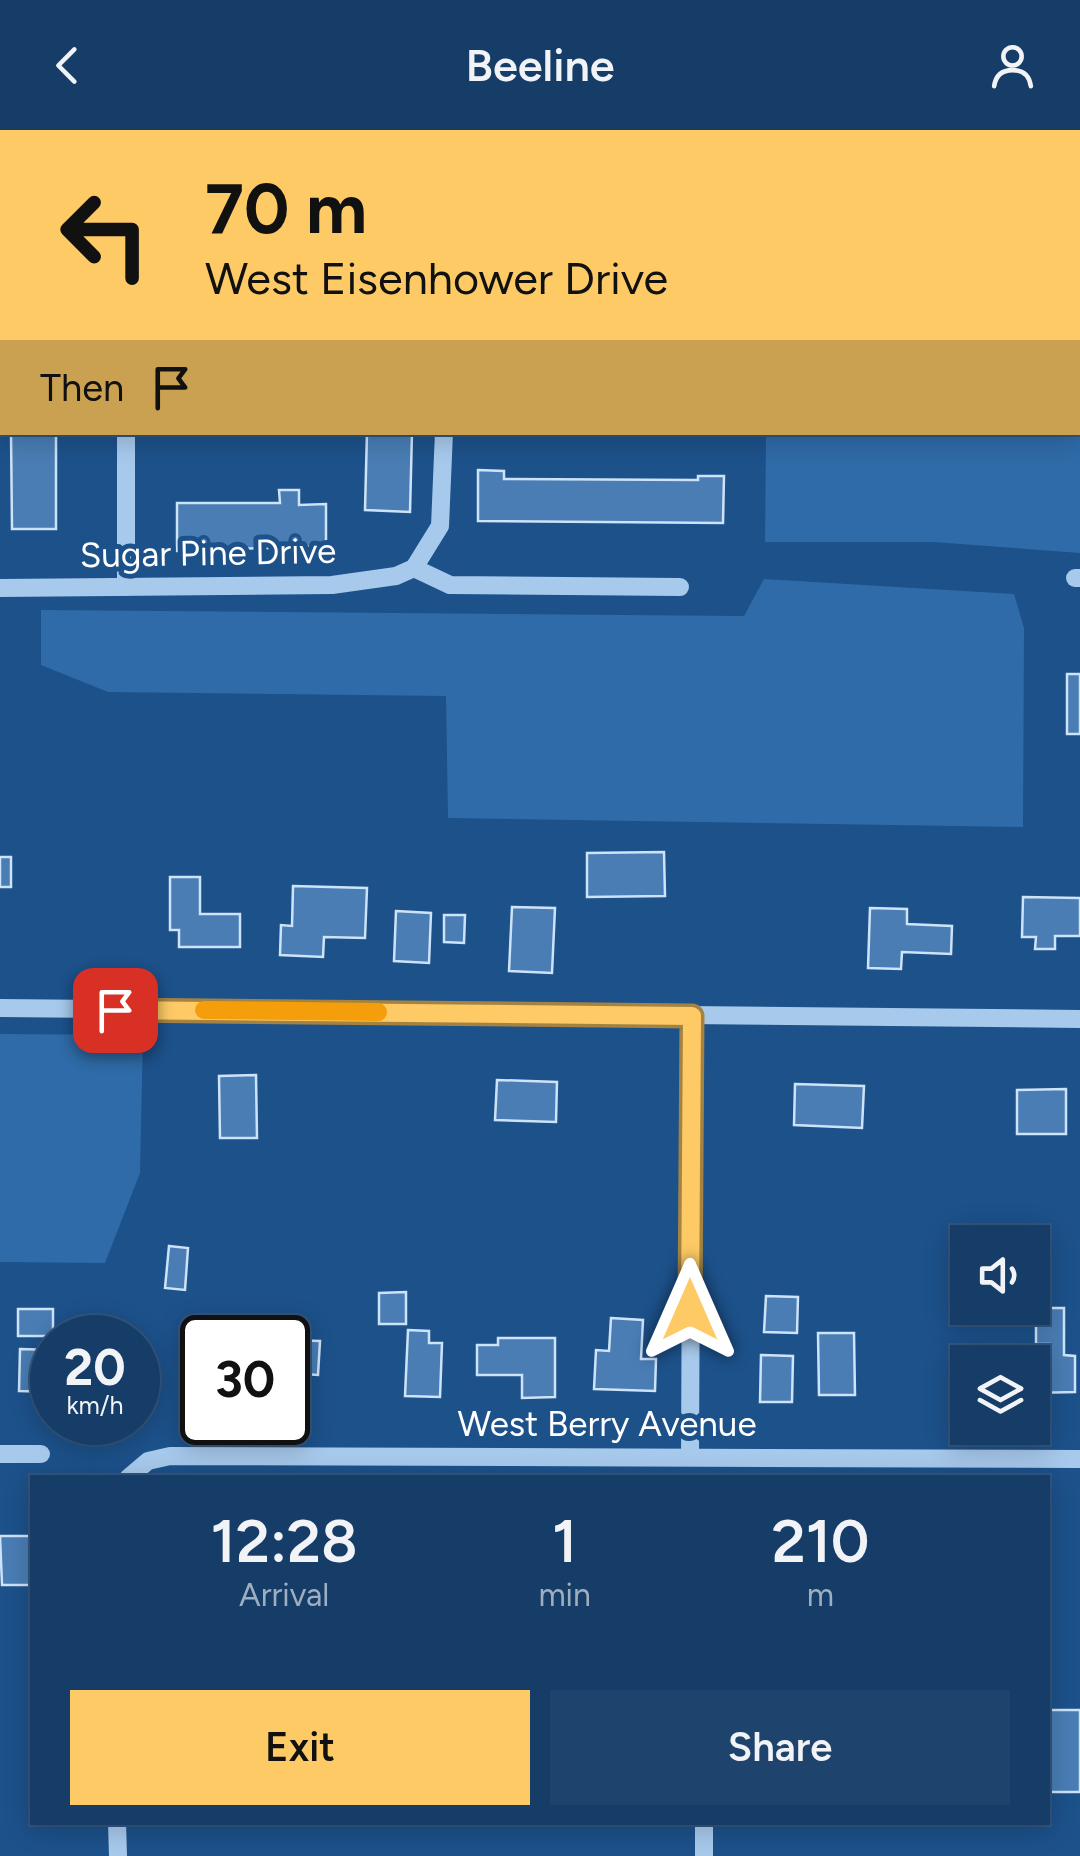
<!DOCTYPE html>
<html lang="en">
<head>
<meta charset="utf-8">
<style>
  body { margin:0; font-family:Figtree,sans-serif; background:#1e446e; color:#f1f3f6; height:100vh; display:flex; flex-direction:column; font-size:38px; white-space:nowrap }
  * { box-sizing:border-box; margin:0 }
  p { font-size:32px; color:#9daec0 }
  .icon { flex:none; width:55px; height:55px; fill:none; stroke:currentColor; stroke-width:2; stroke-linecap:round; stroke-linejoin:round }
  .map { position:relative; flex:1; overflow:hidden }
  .side { position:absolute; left:30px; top:1345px; width:1020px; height:350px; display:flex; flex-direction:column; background:#153d68; border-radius:0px; box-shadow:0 5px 25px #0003,0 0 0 2px #34567c }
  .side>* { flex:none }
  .guide { position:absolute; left:0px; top:0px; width:1080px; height:305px; box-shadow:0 5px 25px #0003,0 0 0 2px #34567c; background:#fdca65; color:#111; overflow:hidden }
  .fabs { position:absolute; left:950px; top:1095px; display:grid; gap:20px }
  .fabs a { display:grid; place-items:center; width:100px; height:100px; border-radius:0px; background:#153d68; box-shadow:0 5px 25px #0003,0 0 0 2px #34567c; font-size:50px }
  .speed { position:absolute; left:30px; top:1185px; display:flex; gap:20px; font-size:50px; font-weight:700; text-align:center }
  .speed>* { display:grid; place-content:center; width:130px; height:130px; border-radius:50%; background:#153d68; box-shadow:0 5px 25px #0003,0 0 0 2px #34567c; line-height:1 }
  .speed small { font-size:25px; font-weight:400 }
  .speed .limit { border:5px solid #111; border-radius:15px; background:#fff; color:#111 }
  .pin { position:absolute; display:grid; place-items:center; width:85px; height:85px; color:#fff; margin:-42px; border-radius:20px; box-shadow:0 5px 15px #0006 }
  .me { position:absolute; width:110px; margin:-55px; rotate:0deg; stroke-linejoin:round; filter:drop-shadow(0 0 8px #0008) }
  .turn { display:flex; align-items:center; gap:35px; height:210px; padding:0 40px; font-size:45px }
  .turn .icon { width:130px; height:130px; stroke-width:2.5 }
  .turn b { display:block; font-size:70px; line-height:85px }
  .then { display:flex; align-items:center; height:95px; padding:0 40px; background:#0003; gap:20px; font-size:38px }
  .eta { display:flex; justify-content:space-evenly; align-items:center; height:170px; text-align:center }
  .eta b { font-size:60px; font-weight:600; line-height:70px }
  .primary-button { display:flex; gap:20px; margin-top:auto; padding:20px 40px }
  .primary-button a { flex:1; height:115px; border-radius:0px; background:#fdca65; color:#111; font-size:40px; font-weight:600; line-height:115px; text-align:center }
  .primary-button a+a { background:#1e446e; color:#f1f3f6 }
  header { display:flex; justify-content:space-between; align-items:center; height:130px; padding:0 40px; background:#153d68; font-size:45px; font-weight:600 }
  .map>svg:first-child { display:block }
</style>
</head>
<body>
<header><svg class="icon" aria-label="back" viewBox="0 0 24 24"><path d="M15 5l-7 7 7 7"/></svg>Beeline<svg class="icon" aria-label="person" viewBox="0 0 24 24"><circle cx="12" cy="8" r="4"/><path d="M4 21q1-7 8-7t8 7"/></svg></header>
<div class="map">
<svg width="1080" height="1726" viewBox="0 0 1080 1726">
  <rect width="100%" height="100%" fill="#1c518a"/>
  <g fill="#2f6ba8">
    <polygon points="769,0 1080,0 1080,423 933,412 765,412 766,303 1078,302 1078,2"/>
    <polygon points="764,449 1014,464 1024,498 1023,697 448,688 446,566 108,562 41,535 41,480 744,486"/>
    <polygon points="0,904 143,905 140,1043 105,1133 0,1132"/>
  </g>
  <g fill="#497db4" stroke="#cde3f9" stroke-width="2.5">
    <rect x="188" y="0" width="43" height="2"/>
    <rect x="0" y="28" width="2" height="42"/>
    <rect x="0" y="126" width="2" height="43"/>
    <polygon points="11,302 56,302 56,399 12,399"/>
    <polygon points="367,302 412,302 410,382 365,380"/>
    <polygon points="478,340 504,341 504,349 698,350 698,346 724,346 723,393 478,391"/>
    <polygon points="279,360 299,360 299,375 326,374 326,416 177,421 177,373 280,373"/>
    <rect x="1067" y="544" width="13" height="60"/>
    <polygon points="664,722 665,766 587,767 587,723"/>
    <rect x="0" y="727" width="11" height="30"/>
    <polygon points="170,747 200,747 200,784 240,784 240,817 179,817 179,800 170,800"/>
    <polygon points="293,756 367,758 365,808 324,807 323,827 280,825 281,795 292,796"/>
    <polygon points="1023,767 1080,768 1080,806 1055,806 1055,819 1035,819 1036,807 1022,807"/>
    <polygon points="512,777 555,778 552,843 509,841"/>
    <polygon points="870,778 907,779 907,794 952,796 951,824 902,822 901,839 868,838"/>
    <polygon points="396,781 431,783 429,833 394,831"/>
    <polygon points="444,785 465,785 464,813 444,812"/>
    <polygon points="256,945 257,1008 220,1008 219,946"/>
    <polygon points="497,950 557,952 556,992 495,990"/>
    <polygon points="795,954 864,956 862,998 794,995"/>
    <polygon points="1066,959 1066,1004 1017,1004 1017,960"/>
    <polygon points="169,1116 188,1118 185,1160 165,1158"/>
    <polygon points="406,1162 406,1194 379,1194 379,1163"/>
    <polygon points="766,1166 798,1167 797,1203 764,1202"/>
    <polygon points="1036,1178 1064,1178 1064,1225 1075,1226 1075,1262 1032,1263 1032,1232 1011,1232 1011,1226 1050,1226 1050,1214 1036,1214"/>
    <rect x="18" y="1179" width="35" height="27"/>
    <polygon points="611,1188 643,1190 641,1229 656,1229 655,1261 594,1259 596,1220 609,1221"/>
    <polygon points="408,1200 429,1201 429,1213 442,1213 440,1267 405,1266"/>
    <polygon points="818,1203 854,1203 855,1265 819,1265"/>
    <polygon points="498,1208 555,1208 555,1267 522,1268 522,1245 477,1245 477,1215 498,1215"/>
    <polygon points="288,1210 320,1211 318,1245 288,1243"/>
    <polygon points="20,1219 52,1220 52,1262 19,1261"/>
    <polygon points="761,1225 793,1226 792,1272 760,1272"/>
    <polygon points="0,1406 32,1406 32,1455 2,1455"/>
    <rect x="1048" y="1580" width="32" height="82"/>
  </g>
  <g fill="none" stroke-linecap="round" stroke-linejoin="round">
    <g stroke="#a7c9ec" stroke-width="18">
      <polyline points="126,0 126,2"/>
      <polyline points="449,2 449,0"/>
      <polyline points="126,302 126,457"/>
      <polyline points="414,438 450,455 680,457"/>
      <polyline points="1075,448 1080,448"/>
      <polyline points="0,458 332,455 396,446 414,438 440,396 444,302"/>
      <polyline points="0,878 1080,889"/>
      <polyline points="0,1324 41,1324"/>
      <polyline points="690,1327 692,886"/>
      <polyline points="128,1348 148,1331 170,1326 1080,1329"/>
      <polyline points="117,1692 118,1726"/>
      <polyline points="704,1726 704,1692"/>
    </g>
  </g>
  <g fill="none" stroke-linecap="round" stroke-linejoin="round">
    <defs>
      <polyline id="route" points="115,880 692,886 690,1180"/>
    </defs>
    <use href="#route" stroke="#a48342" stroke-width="25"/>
    <use href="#route" stroke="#fdca65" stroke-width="18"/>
    <polyline stroke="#f59e0b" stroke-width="18" points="204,880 378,882"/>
  </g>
  <g text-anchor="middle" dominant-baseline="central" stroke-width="10" stroke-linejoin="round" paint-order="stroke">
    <g font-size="35" fill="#fff" stroke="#1c518a">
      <text transform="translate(208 423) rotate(-1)">Sugar Pine Drive</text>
      <text x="607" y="1294">West Berry Avenue</text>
    </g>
  </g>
</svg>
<div class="fabs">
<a><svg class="icon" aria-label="sound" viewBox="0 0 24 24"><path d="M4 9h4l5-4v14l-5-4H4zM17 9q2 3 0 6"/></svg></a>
<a><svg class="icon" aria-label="layers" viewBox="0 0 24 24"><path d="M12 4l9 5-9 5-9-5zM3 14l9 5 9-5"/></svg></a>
</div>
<div class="speed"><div>20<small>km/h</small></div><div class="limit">30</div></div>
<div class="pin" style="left:115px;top:880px;background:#d93025"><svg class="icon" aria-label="arrive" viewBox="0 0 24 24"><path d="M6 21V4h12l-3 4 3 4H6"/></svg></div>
<svg class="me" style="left:690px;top:1180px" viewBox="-20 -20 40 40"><path d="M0-17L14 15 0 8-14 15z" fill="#fdca65" stroke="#fff" stroke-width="4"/></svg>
<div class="guide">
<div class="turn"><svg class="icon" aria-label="left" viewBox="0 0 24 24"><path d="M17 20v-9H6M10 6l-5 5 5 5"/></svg><div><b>70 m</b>West Eisenhower Drive</div></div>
<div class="then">Then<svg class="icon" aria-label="arrive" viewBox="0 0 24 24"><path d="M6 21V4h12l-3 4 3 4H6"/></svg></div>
</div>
<section class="side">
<div class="eta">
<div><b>12:28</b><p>Arrival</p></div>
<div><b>1</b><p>min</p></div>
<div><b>210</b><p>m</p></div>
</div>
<div class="primary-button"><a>Exit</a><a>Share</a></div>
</section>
</div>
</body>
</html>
